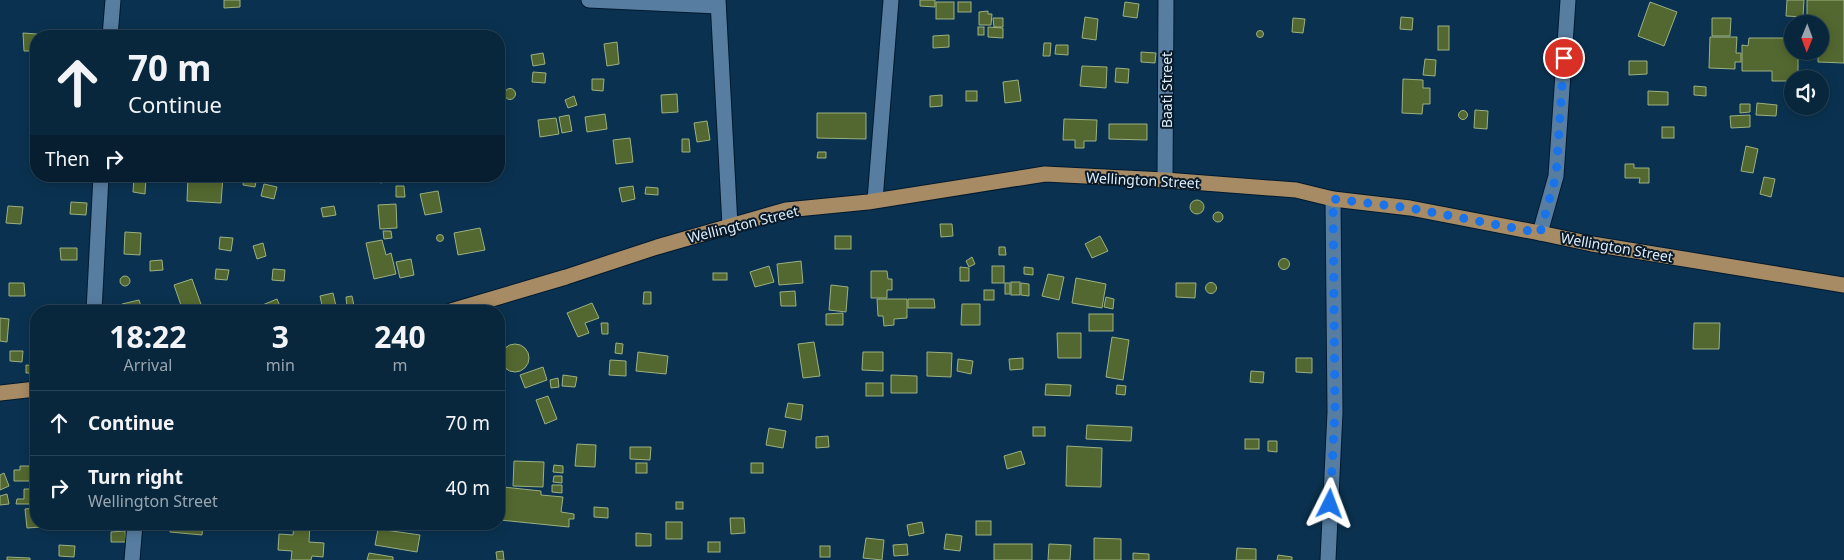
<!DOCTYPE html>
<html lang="en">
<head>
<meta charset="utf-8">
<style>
  body { margin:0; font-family:"Noto Sans",sans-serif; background:#112e43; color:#f1f3f6; height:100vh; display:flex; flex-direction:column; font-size:19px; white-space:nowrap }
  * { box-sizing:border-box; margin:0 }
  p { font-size:16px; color:#98a5af }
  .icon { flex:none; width:28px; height:28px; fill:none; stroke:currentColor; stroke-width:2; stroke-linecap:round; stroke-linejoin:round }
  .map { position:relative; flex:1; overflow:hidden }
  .details { position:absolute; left:30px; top:305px; width:475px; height:225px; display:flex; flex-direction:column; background:#08263c; border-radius:20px; box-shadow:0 2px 12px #0003,0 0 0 1px #294356 }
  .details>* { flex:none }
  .top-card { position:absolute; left:30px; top:30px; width:475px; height:152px; border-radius:20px; box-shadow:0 2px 12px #0003,0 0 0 1px #294356; background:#08263c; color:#f1f3f6; overflow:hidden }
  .needle { width:32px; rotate:181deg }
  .controls { position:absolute; left:1784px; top:15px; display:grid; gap:10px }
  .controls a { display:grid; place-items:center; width:45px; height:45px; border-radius:50%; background:#08263c; box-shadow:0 2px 12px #0003,0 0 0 1px #294356; font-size:25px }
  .pin { position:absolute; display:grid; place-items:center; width:42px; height:42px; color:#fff; margin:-21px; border:2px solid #fff; border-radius:50%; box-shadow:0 1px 5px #0007 }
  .me { position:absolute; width:55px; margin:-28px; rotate:3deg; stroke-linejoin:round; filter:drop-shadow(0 0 4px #0008) }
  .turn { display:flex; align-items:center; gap:18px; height:105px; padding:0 15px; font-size:22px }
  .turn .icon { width:65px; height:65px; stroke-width:2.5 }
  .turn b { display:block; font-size:35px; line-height:42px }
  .then { display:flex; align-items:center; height:48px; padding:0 15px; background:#0003; gap:10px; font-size:19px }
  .eta { display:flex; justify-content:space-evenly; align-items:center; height:85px; text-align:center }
  .eta b { font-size:30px; font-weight:700; line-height:35px }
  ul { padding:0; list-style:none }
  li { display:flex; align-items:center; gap:15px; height:65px; padding:0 15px; border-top:1px solid #294356 }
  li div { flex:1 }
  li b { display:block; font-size:19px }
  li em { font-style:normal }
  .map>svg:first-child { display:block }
</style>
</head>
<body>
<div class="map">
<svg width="1844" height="560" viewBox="0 0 1844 560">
  <rect width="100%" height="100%" fill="#0a3250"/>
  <g fill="#536830" stroke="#9cb081">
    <polygon points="224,0 240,0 240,7 224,8"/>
    <polygon points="920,0 935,0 935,7 920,6"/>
    <polygon points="1787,0 1804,0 1803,17 1786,16"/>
    <polygon points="1807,0 1844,0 1844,63 1818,62 1818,51 1820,51 1820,24 1807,24"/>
    <rect x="936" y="2" width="18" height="17"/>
    <rect x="958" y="2" width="13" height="10"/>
    <polygon points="1125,2 1139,4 1137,18 1123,16"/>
    <polygon points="1650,2 1677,12 1664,46 1638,36"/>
    <polygon points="988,11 988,14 992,14 991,25 979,25 979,12"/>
    <polygon points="1085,17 1098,19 1096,40 1082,38"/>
    <polygon points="1401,17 1413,18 1412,30 1400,29"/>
    <polygon points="993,18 1003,18 1003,27 994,27"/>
    <polygon points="1293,18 1305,19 1303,33 1292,32"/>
    <polygon points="1712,18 1731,18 1730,36 1712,36"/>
    <rect x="1438" y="26" width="11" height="24"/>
    <rect x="978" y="27" width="6" height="8"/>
    <polygon points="988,27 1003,28 1003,38 988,37"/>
    <circle cx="1260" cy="34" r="3.5"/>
    <rect x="375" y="32" width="11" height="4"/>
    <polygon points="23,33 37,34 36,51 24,51"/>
    <polygon points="949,35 949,47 933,48 933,36"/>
    <polygon points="1710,37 1737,37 1736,53 1741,53 1741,62 1735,62 1735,69 1709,68"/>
    <polygon points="1749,38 1787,38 1787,45 1792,45 1792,51 1798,51 1798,79 1792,79 1792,81 1772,81 1772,71 1742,71 1742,45 1748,46"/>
    <polygon points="617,42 619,64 607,66 604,44"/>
    <polygon points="1044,43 1051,43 1050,56 1043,56"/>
    <polygon points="1056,45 1068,45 1068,55 1055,54"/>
    <polygon points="1141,52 1156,53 1155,63 1141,62"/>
    <polygon points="543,53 545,64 533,66 531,55"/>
    <polygon points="30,59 36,59 36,71 31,72"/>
    <polygon points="1425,59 1436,60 1435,76 1423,75"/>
    <polygon points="1629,61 1647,61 1647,74 1629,75"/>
    <polygon points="1082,66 1107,67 1106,88 1080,86"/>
    <polygon points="1116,68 1129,69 1128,83 1115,82"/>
    <polygon points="533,72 546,73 545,83 532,82"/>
    <polygon points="592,79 604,79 603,91 592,90"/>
    <polygon points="1403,79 1423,80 1423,88 1430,88 1430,104 1423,104 1422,114 1402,113"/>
    <polygon points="1018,80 1021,101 1005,103 1003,82"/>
    <polygon points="1694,86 1706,87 1706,96 1694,95"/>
    <circle cx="510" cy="94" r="5.5"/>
    <rect x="966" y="91" width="11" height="10"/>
    <polygon points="1648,91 1668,92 1668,105 1648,105"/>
    <polygon points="677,94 678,112 662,113 661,95"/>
    <polygon points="942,95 942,106 930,107 930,96"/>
    <polygon points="574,96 577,105 568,108 565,100"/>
    <polygon points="1757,103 1777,105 1776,116 1756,115"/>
    <polygon points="1740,104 1750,104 1750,112 1740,113"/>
    <polygon points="1475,110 1488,111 1487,129 1474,128"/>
    <circle cx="1463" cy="115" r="4.5"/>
    <polygon points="817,113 866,113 866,139 817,138"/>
    <polygon points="605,114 607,129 587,132 585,117"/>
    <polygon points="569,115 572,131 562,133 559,117"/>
    <polygon points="1750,115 1750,127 1731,128 1730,116"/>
    <polygon points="556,118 559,134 540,137 538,120"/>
    <polygon points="1064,119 1097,120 1096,141 1084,141 1084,148 1075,148 1075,140 1063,140"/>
    <polygon points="707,121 710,140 697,142 694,123"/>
    <polygon points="1109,124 1147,124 1147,140 1109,139"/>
    <rect x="1662" y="127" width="12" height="11"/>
    <polygon points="630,138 633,162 616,164 613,140"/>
    <polygon points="682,139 689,139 690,152 682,152"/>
    <polygon points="1746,146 1758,149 1753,173 1741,171"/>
    <polygon points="818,152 826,152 826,158 817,158"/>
    <polygon points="1625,164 1634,164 1634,168 1649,168 1649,183 1639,183 1640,178 1625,178"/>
    <polygon points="188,176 223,176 221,203 187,201"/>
    <polygon points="244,176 257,176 255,187 243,185"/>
    <polygon points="378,176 384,176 384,182 381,183 378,181"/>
    <polygon points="134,177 146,178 145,194 133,192"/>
    <polygon points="1764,177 1775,179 1771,197 1760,194"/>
    <polygon points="264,184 277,187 274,199 261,196"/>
    <polygon points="396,186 404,186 405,197 396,197"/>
    <polygon points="633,186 635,199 622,202 619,188"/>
    <polygon points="646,187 658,188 658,195 645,194"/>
    <polygon points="438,191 442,212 425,215 420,194"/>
    <circle cx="1197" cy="207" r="7"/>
    <polygon points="71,202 87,203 86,215 70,214"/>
    <polygon points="396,204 397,228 380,229 378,205"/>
    <polygon points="8,206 23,207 21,224 6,223"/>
    <polygon points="334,206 336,215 323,217 321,208"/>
    <circle cx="1218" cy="217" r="5"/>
    <polygon points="940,224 952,224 953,236 941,237"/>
    <polygon points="480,228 485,250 458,255 454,233"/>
    <polygon points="383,231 391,231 392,238 384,239"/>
    <polygon points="125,232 141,233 140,255 124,254"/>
    <circle cx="440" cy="238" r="3.5"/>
    <rect x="835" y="236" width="16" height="13"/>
    <polygon points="1100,236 1108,251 1092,258 1085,244"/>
    <polygon points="220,237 233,238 231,251 219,249"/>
    <polygon points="382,240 386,255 391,253 396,274 374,279 366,243"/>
    <polygon points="263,243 266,256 257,259 253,246"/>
    <polygon points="999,247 1005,247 1006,255 999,255"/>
    <polygon points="60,248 77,248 77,260 61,260"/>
    <polygon points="972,257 975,264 969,267 966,261"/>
    <circle cx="1284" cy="264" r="5.5"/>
    <polygon points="411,259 414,275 400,278 396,262"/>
    <polygon points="162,260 163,270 150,271 150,261"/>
    <polygon points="801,261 803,283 779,285 777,264"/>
    <polygon points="769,266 774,282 755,287 750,272"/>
    <rect x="992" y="266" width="12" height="17"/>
    <polygon points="960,267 969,268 969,281 960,281"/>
    <polygon points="1024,267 1033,268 1033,275 1024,274"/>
    <polygon points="216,269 229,270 227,280 215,279"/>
    <polygon points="273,269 285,270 284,281 272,280"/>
    <polygon points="871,271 887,271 888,279 892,279 892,290 887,290 887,298 871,298"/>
    <rect x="713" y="273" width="14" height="7"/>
    <polygon points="1048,274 1064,277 1059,300 1042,296"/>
    <circle cx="125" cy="281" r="5"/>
    <polygon points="1076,278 1106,284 1102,308 1072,303"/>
    <polygon points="192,279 203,310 183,311 174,285"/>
    <rect x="1011" y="282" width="9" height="13"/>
    <circle cx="1211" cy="288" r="5.5"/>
    <polygon points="9,283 24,283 25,296 9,296"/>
    <rect x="1005" y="283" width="5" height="11"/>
    <polygon points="1021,283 1029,284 1029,296 1021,295"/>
    <polygon points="1176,283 1196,283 1195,298 1176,297"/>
    <polygon points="831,285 848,287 846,312 829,310"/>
    <rect x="984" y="290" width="10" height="10"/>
    <polygon points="795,291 796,306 781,306 780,292"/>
    <polygon points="644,292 651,292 651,304 643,304"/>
    <polygon points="333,293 336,306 323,310 320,296"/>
    <polygon points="352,296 354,306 347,307 346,297"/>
    <polygon points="1106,297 1114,299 1113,309 1104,307"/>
    <polygon points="277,299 282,311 262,311 260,306"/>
    <polygon points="877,299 907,299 907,318 894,319 894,325 884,326 883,316 878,316"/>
    <polygon points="908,299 934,299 935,308 908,308"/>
    <polygon points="139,300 142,310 124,311 122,304"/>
    <polygon points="592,303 599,318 585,323 589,333 578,337 567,313"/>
    <polygon points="962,304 980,304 980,325 961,325"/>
    <polygon points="843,313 843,325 826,325 826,314"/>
    <rect x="1089" y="314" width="24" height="17"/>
    <polygon points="0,318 9,319 7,342 0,341"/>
    <polygon points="601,323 608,323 608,334 602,334"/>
    <polygon points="1694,323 1720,323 1719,349 1693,349"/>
    <polygon points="1057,333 1081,333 1081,358 1058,358"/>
    <polygon points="1112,337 1129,340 1123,380 1106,377"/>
    <polygon points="814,342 820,376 803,378 798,344"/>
    <polygon points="616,343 623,344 622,354 615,353"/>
    <circle cx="515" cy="358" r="14"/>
    <polygon points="10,351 23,351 22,362 10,361"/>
    <polygon points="638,352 668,356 666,374 636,371"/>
    <polygon points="863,352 883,352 883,371 862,370"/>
    <polygon points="927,352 952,353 951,377 927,376"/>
    <polygon points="1023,358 1023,369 1010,370 1009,359"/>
    <polygon points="1296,358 1312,358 1312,373 1296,372"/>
    <polygon points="958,359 973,361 971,374 957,371"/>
    <polygon points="610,360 626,361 626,376 609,375"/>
    <polygon points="26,365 36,366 36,373 26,373"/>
    <polygon points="543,367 547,380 525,388 520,375"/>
    <polygon points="1251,371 1264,372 1263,383 1250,382"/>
    <polygon points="563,375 577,377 575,387 562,386"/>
    <polygon points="891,375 917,376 917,393 891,393"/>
    <polygon points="558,378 559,387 551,388 550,380"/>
    <rect x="866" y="383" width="17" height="13"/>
    <polygon points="1046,384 1071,385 1070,396 1045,395"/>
    <polygon points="1117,385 1126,386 1125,395 1116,394"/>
    <polygon points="548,396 557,419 545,424 536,400"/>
    <polygon points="788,403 803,405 801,420 785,417"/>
    <polygon points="1087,425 1132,427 1131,441 1086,439"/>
    <rect x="1033" y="427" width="12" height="9"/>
    <polygon points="769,428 786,431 783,448 766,445"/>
    <polygon points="828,436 829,447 816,448 816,437"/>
    <rect x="1245" y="439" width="14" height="10"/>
    <polygon points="1268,441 1277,441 1277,452 1268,451"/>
    <polygon points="577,444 596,445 595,467 575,466"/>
    <polygon points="1067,446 1102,448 1101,487 1066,486"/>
    <polygon points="630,447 651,447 650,460 630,459"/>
    <polygon points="1021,451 1025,464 1007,469 1004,456"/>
    <polygon points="514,461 544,462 543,487 513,486"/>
    <rect x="636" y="463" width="11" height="10"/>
    <rect x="751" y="463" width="12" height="10"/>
    <polygon points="554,465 563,466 563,473 553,472"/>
    <polygon points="20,466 31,466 31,481 14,481 14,470 20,470"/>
    <polygon points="4,473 9,486 0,490 0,475"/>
    <polygon points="554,476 562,476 562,483 553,482"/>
    <polygon points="552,485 562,485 562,493 552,492"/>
    <polygon points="503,487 541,491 541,495 563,497 561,512 574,514 574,519 569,519 569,527 500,520"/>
    <polygon points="24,489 35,489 35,504 16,504 17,499 24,499"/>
    <polygon points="7,494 9,504 0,505 0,496"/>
    <rect x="676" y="502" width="7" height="7"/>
    <polygon points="594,507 608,508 608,518 594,517"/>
    <polygon points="36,508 36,524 41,524 41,527 27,528 25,509"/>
    <polygon points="730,518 744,518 745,533 731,534"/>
    <rect x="976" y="521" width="15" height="14"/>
    <rect x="666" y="522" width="16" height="17"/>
    <polygon points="922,522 924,533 909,536 907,525"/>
    <polygon points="171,524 203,524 202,535 170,532"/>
    <polygon points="294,524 310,524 309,542 324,543 323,557 312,556 311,560 291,560 292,551 278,550 279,534 293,535"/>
    <polygon points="378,529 420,535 417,552 375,545"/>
    <polygon points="125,531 126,542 111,542 111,532"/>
    <polygon points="636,533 651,534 651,546 636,546"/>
    <polygon points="946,534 962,536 960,551 944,549"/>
    <polygon points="866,538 884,540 882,560 863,558"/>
    <polygon points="1094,538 1121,539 1121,560 1094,560"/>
    <rect x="708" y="542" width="12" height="10"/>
    <polygon points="907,544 908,555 894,556 893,545"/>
    <rect x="994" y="544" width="38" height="16"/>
    <polygon points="1049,544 1071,545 1070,560 1048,560"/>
    <polygon points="59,545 75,546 74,557 59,556"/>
    <rect x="820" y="546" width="10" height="11"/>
    <polygon points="1237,548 1256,549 1256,560 1236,560"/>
    <polygon points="503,551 504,560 497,560 496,552"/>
    <polygon points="369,553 393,557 393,560 367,560"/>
    <polygon points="1133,553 1149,554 1149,560 1133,560"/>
    <polygon points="1278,555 1292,557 1292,560 1277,560"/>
    <polygon points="7,557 30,558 30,560 7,560"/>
  </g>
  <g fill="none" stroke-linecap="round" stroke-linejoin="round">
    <defs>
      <g id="street">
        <polyline points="589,0 718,6"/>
        <polyline points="718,0 730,226"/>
        <polyline points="110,36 113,0"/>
        <polyline points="1165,180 1166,0"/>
        <polyline points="875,200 891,0"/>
        <polyline points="1540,233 1556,176 1568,0"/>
        <polyline points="94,311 101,176"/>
        <polyline points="132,560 135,524"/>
        <polyline points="1328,560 1335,412 1333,199"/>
      </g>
      <g id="primary">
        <polyline points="451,311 566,277 657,247 786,210 868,202 1045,174 1165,180 1296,190 1333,199 1410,208 1540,233 1592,244 1844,285"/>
        <polyline points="0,393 36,389"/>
      </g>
    </defs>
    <use href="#street" stroke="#00192f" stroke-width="17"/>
    <use href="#primary" stroke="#00192f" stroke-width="17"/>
    <use href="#street" stroke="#577ea1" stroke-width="15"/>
    <use href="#primary" stroke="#a78b64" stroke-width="15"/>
  </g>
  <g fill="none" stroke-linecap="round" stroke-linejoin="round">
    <polyline stroke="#1a73e8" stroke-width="9" stroke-dasharray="0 16.2" points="1330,504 1335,412 1333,199 1410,208 1540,233 1556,176 1564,58"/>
  </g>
  <g text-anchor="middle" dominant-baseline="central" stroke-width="4" stroke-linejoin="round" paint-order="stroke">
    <g font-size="14" fill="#ddeefd" stroke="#091927">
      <text transform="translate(1166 90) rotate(-90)">Baati Street</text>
      <text transform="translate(1143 180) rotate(3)">Wellington Street</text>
      <text transform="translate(743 224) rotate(-14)">Wellington Street</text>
      <text transform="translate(1617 247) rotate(10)">Wellington Street</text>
    </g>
  </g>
</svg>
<div class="controls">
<a><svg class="needle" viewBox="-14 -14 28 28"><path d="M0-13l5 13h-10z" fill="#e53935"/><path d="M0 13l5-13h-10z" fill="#98a5af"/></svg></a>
<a><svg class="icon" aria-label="sound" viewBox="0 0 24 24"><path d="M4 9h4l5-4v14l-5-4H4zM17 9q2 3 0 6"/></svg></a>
</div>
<div class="pin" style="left:1564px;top:58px;background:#d93025"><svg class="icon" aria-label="arrive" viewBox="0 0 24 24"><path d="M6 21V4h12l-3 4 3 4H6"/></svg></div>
<svg class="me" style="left:1330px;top:504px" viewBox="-20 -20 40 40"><path d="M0-17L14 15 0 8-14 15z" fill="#1a73e8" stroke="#fff" stroke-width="4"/></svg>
<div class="top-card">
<div class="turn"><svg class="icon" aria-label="ahead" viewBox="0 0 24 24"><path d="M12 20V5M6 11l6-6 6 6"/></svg><div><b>70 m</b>Continue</div></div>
<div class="then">Then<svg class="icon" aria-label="right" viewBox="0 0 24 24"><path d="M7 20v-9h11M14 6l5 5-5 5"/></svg></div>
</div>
<section class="details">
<div class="eta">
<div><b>18:22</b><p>Arrival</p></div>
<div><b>3</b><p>min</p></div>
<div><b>240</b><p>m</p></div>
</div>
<ul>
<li><svg class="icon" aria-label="ahead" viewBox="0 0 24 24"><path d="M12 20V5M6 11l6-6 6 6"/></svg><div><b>Continue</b></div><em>70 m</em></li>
<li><svg class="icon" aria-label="right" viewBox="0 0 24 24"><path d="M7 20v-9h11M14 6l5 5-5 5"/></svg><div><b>Turn right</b><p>Wellington Street</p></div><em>40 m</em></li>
</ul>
</section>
</div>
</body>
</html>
